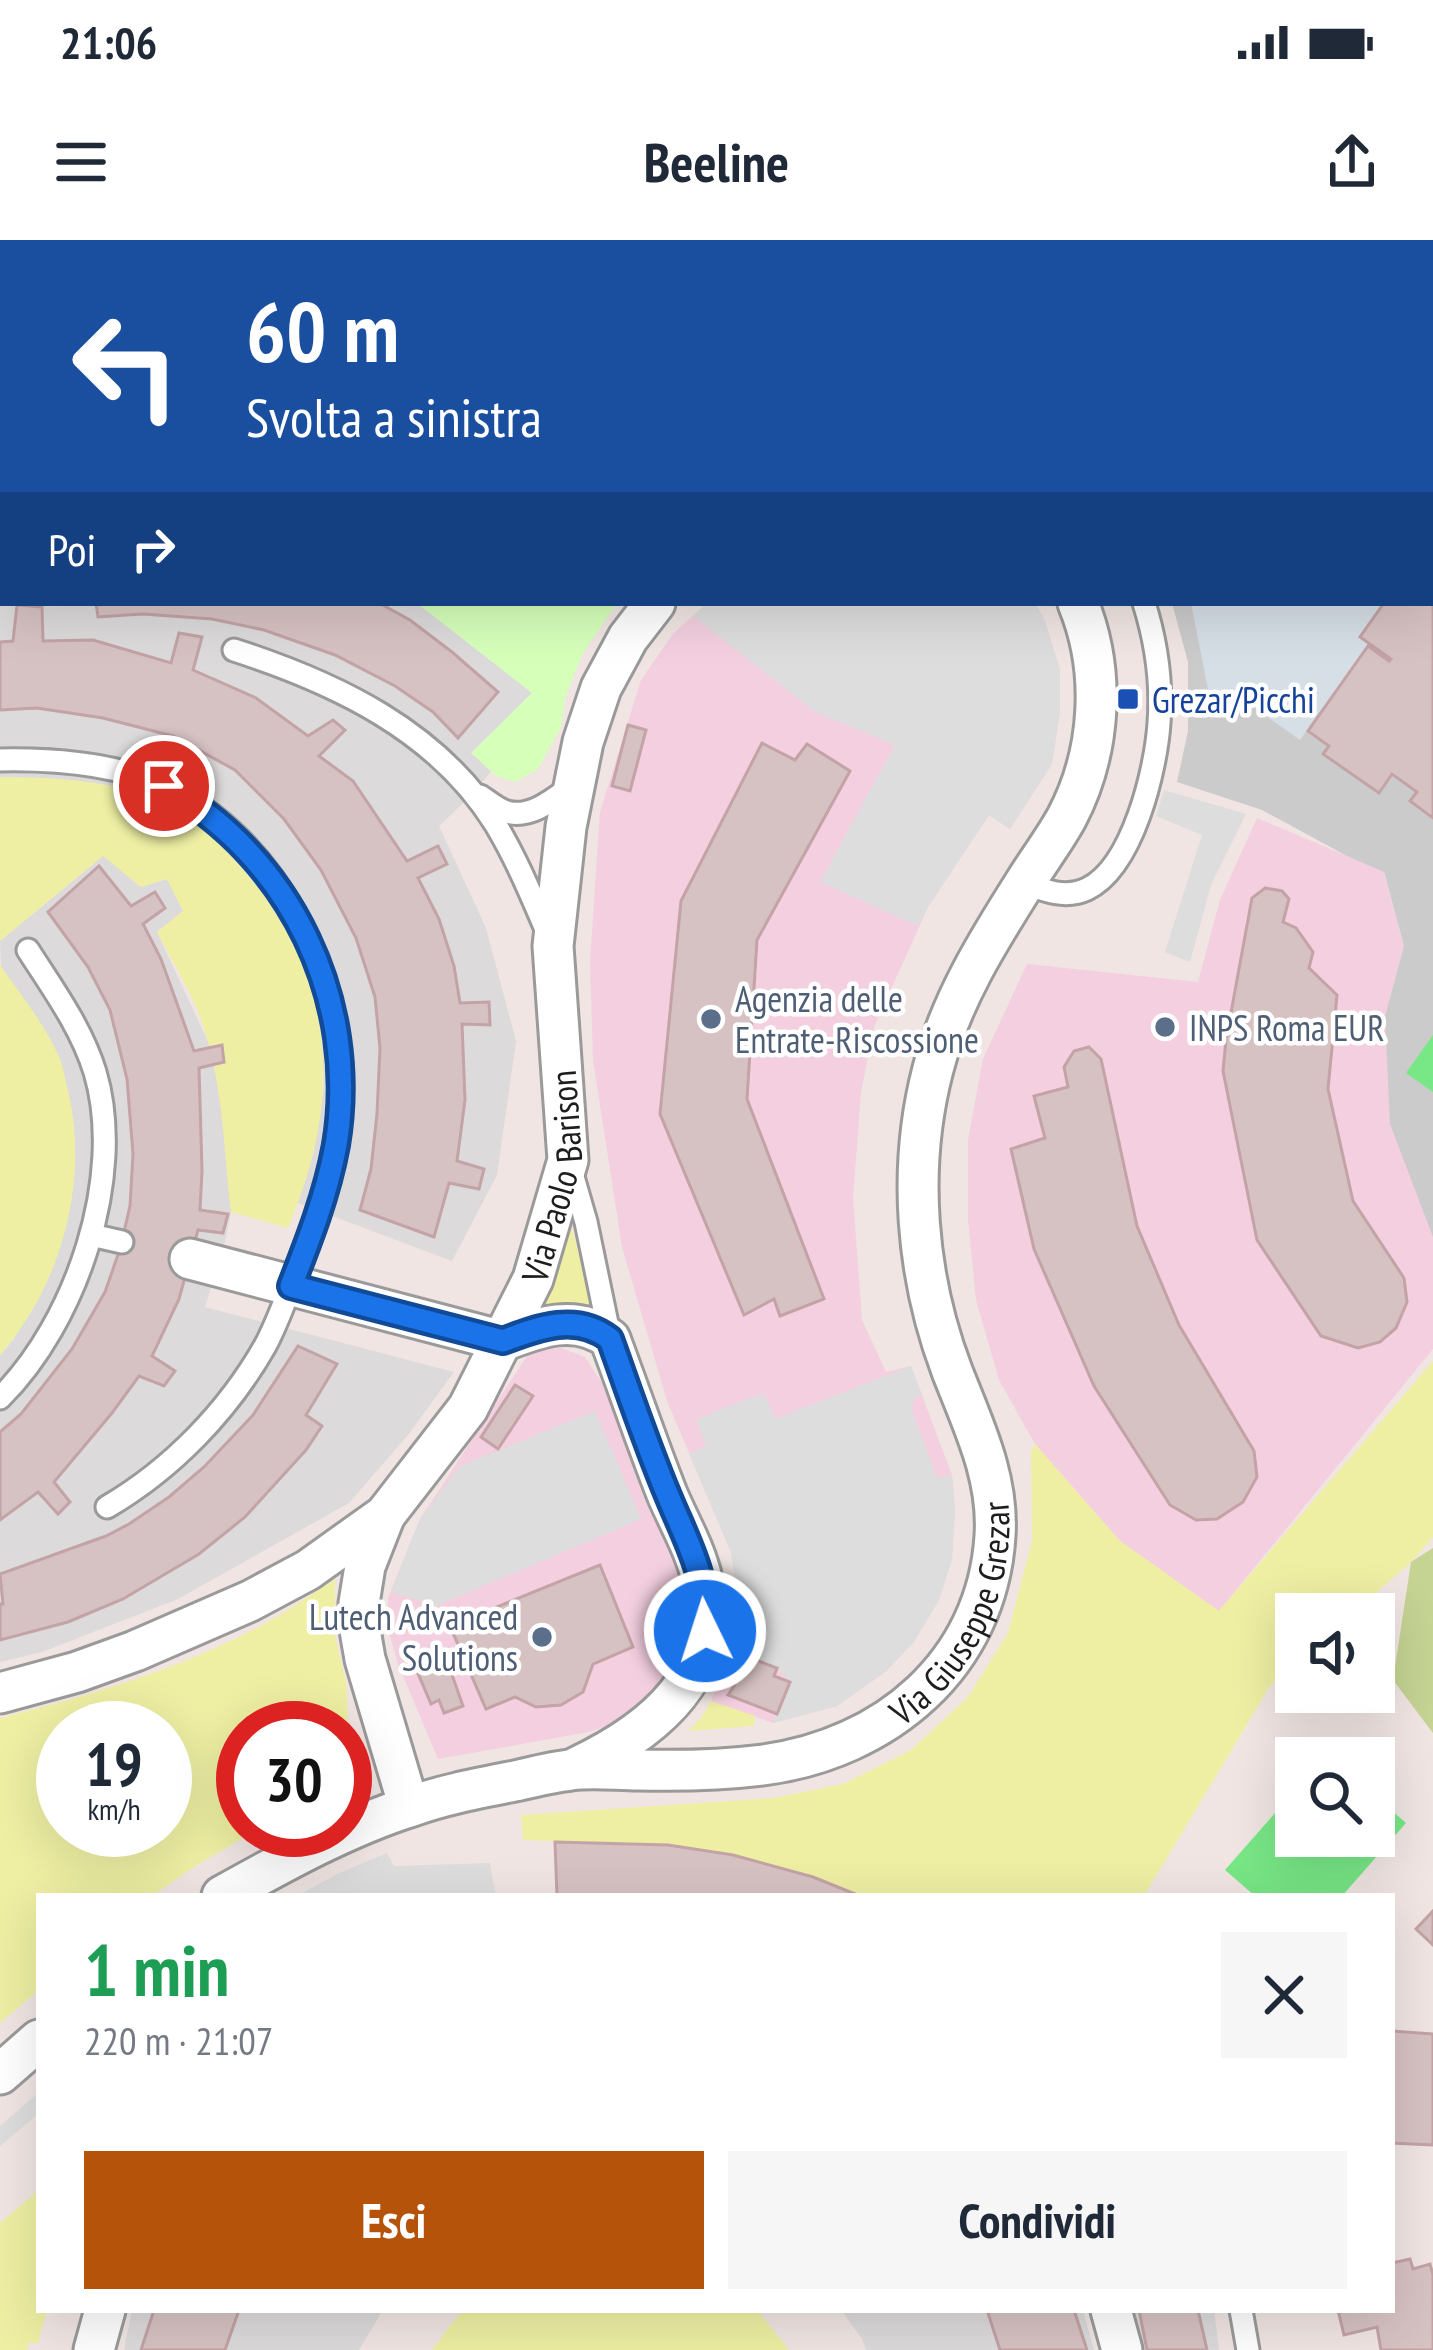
<!DOCTYPE html>
<html lang="it">
<head>
<meta charset="utf-8">
<style>
  body { margin:0; font-family:"PT Sans Narrow",sans-serif; background:#f6f6f7; color:#1f2937; height:100vh; display:flex; flex-direction:column; font-size:45px; white-space:nowrap }
  * { box-sizing:border-box; margin:0 }
  p { font-size:39px; color:#747a83 }
  .icon { flex:none; width:66px; height:66px; fill:none; stroke:currentColor; stroke-width:2; stroke-linecap:round; stroke-linejoin:round }
  .map { position:relative; flex:1; overflow:hidden }
  .sheet { position:absolute; left:36px; top:1653px; width:1359px; height:420px; display:flex; flex-direction:column; background:#fff; border-radius:0px; box-shadow:0 12px 48px #0002 }
  .sheet>* { flex:none }
  .guide { position:absolute; left:0px; top:0px; width:1434px; height:366px; box-shadow:0 12px 48px #0002; background:#1a4fa0; color:#fff; overflow:hidden }
  .tools { position:absolute; left:1275px; top:1353px; display:grid; gap:24px }
  .tools a { display:grid; place-items:center; width:120px; height:120px; border-radius:0px; background:#fff; box-shadow:0 12px 48px #0002; font-size:60px }
  .speed { position:absolute; left:36px; top:1461px; display:flex; gap:24px; font-size:60px; font-weight:700; text-align:center }
  .speed>* { display:grid; place-content:center; width:156px; height:156px; border-radius:50%; background:#fff; box-shadow:0 12px 48px #0002; line-height:1 }
  .speed small { font-size:30px; font-weight:400 }
  .speed .limit { border:18px solid #d22; background:#fff; color:#111 }
  .pin { position:absolute; display:grid; place-items:center; width:102px; height:102px; color:#fff; margin:-51px; border:6px solid #fff; border-radius:50%; box-shadow:0 3px 12px #0007 }
  .me { position:absolute; width:132px; margin:-66px; rotate:356deg; stroke-linejoin:round; filter:drop-shadow(0 0 9px #0008) }
  .turn { display:flex; align-items:center; gap:42px; height:252px; padding:0 48px; font-size:54px }
  .turn .icon { width:156px; height:156px; stroke-width:2.5 }
  .turn b { display:block; font-size:84px; line-height:102px }
  .then { display:flex; align-items:center; height:114px; padding:0 48px; background:#0003; gap:24px; font-size:45px }
  .round { display:grid; place-items:center; flex:none; width:126px; height:126px; border-radius:0px; background:#f6f6f7 }
  .head { display:flex; align-items:center; justify-content:space-between; height:204px; padding:0 48px }
  h1 { font-size:72px; font-weight:700; line-height:90px; color:#1e9e55 }
  .button { display:flex; gap:24px; margin-top:auto; padding:24px 48px }
  .button a { flex:1; height:138px; border-radius:0px; background:#b45309; color:#fff; font-size:48px; font-weight:700; line-height:138px; text-align:center }
  .button a+a { background:#f6f6f7; color:#1f2937 }
  .status { display:flex; justify-content:space-between; align-items:center; height:84px; padding:0 60px; background:#fff; direction:ltr }
  .status svg { height:33px; fill:currentColor }
  header { display:flex; justify-content:space-between; align-items:center; height:156px; padding:0 48px; background:#fff; font-size:54px; font-weight:700 }
  .map>svg:first-child { display:block }
</style>
</head>
<body>
<div class="status"><b>21:06</b><svg viewBox="0 0 49 12"><path d="M0 12V9h3v3zM5 12V6h3v6zM10 12V3h3v9zM15 12V0h3v12zM26 1h20v11H26zM47 4h2v5h-2z"/></svg></div>
<header><svg class="icon" aria-label="menu" viewBox="0 0 24 24"><path d="M4 6h16M4 12h16M4 18h16"/></svg>Beeline<svg class="icon" aria-label="share" viewBox="0 0 24 24"><path d="M12 15V3M7 8l5-5 5 5M5 13v7h14v-7"/></svg></header>
<div class="map">
<svg width="1433" height="2110" viewBox="0 0 1433 2110">
  <rect width="100%" height="100%" fill="#f0e5e2"/>
  <g fill="#dcdadb">
    <polygon points="3,307 3,363 417,363 532,453 472,512 491,531 474,553 439,586 486,688 516,801 497,935 452,1021 298,963 314,912 324,846 321,786 317,764 280,682 250,638 221,604 181,572 159,560 123,548 59,539 0,537 0,308"/>
    <polygon points="104,615 141,647 167,639 183,671 157,692 223,834 231,972 224,1006 205,1067 454,1132 408,1195 349,1263 178,1359 42,1412 0,1422 0,1115 15,1098 0,701"/>
    <polygon points="132,2070 383,2070 359,2110 124,2110"/>
    <polygon points="841,2070 1083,2070 1094,2110 866,2110 862,2099"/>
    <polygon points="1124,2070 1214,2070 1219,2110 1133,2110"/>
  </g>
  <g fill="#f3cfdf">
    <polygon points="707,363 1035,363 1045,381 1060,430 1060,471 1052,524 1010,589 989,575 928,667 874,787 861,852 853,958 862,1080 886,1132 911,1126 952,1235 955,1270 952,1319 939,1360 913,1403 885,1432 837,1466 773,1483 711,1461 734,1399 736,1347 731,1312 667,1161 622,1007 593,820 590,721 600,572 641,440 673,394"/>
    <polygon points="1257,578 1383,631 1404,706 1385,776 1433,997 1433,1109 1219,1371 1120,1301 1035,1204 999,1140 976,1060 968,979 968,900 983,819 1027,724 1198,742 1220,660"/>
    <polygon points="561,1108 585,1117 604,1146 645,1261 678,1328 684,1349 679,1395 662,1437 651,1453 612,1484 589,1492 438,1519 398,1424 388,1389 388,1358 420,1279 527,1116 547,1109"/>
  </g>
  <polygon fill="#cbcbcb" points="1431,216 1433,216 1433,997 1390,884 1385,776 1404,706 1384,632 1347,616 1262,570 1177,542 1188,491 1188,422 1172,363 1431,363"/>
  <g fill="#eeefa3" fill-rule="evenodd">
    <path d="M 0,537 C 52,537 106,540 155,558 C 189,571 217,600 241,627 C 337,738 344,856 288,988 L 231,972 C 223,904 223,831 196,767 C 185,742 170,717 157,692 L 183,671 L 167,639 L 141,647 L 103,616 L 0,701 Z"/>
    <path d="M 0,725 C 21,755 46,786 60,819 C 64,830 66,844 69,855 C 89,944 60,1047 0,1115 Z"/>
    <polygon points="566,984 572,989 591,1062 588,1068 540,1066"/>
    <polygon points="1433,1121 1433,1297 1411,1322 1352,1374 1296,1374 1296,1423 1270,1446 1144,1656 860,1656 813,1637 733,1615 668,1605 523,1600 521,1575 774,1558 843,1544 911,1510 968,1457 1008,1393 1032,1301 1031,1212 1035,1204 1120,1301 1219,1371"/>
    <path d="M 335,1339 L 335,1396 L 346,1442 L 348,1477 L 345,1503 L 345,1488 L 243,1488 L 243,1590 L 256,1590 L 194,1627 L 152,1656 L 39,1656 L 39,1750 L 0,1783 L 0,1478 C 96,1454 194,1425 280,1375 C 298,1364 316,1351 335,1339 ZM 165,1488 L 165,1590 L 63,1590 L 63,1488 Z"/>
    <polygon points="711,1461 755,1476 754,1486 688,1491 701,1478"/>
    <polygon points="39,1950 39,2070 47,2070 38,2103 28,2103 27,2110 0,2110 0,1983"/>
    <polygon points="465,2070 757,2070 789,2110 432,2110 455,2079"/>
  </g>
  <polygon fill="#c5d393" points="1433,1308 1433,1493 1393,1440 1411,1322"/>
  <g fill="#d6ffba">
    <polygon points="0,0 1175,0 1170,3 3,3 3,307 0,308"/>
    <polygon points="417,363 617,363 583,413 565,458 561,487 538,529 515,542 496,536 471,513 532,453"/>
  </g>
  <g fill="#78e786">
    <polygon points="1433,795 1433,852 1406,833"/>
    <polygon points="1296,1549 1296,1596 1374,1596 1374,1555 1406,1583 1342,1656 1255,1656 1225,1630"/>
  </g>
  <g fill="#ddd">
    <polygon points="1334,0 1433,0 1433,205 1431,3 1329,3"/>
    <polygon points="707,363 1035,363 1045,381 1060,430 1060,471 1052,524 1010,589 989,575 928,667 918,686 820,642 895,505 815,472 693,376"/>
    <polygon points="1164,550 1246,574 1211,645 1190,722 1165,712 1202,595 1156,576"/>
    <polygon points="911,1126 922,1155 914,1158 912,1171 937,1238 952,1235 955,1270 952,1319 939,1360 913,1403 885,1432 837,1466 773,1483 790,1442 777,1428 732,1411 736,1347 731,1312 689,1214 706,1206 696,1179 764,1153 775,1179"/>
    <polygon points="595,1171 641,1279 436,1366 391,1352 420,1279 460,1226"/>
    <polygon points="387,1613 394,1626 490,1623 495,1653 485,1656 297,1656 337,1634"/>
    <polygon points="39,1852 39,1873 0,1906 0,1886"/>
  </g>
  <polygon fill="#d6dee6" points="1191,363 1384,363 1369,403 1300,500 1242,459 1211,465"/>
  <g fill="#d7c2c3" stroke="#c3a3a5" stroke-width="3">
    <polygon points="1433,314 1433,578 1410,561 1417,552 1392,534 1379,553 1323,514 1329,506 1308,491 1368,406 1389,421 1391,419 1360,397 1384,363 1431,363"/>
    <polygon points="96,363 379,363 410,380 452,412 498,452 458,498 433,472 395,446 335,415 264,390 212,379 143,374 98,377"/>
    <polygon points="17,365 42,367 43,401 93,400 171,423 179,393 202,397 193,430 256,458 308,496 333,480 345,490 319,516 353,541 407,621 438,606 447,624 418,638 439,679 454,726 460,763 489,762 490,785 462,784 465,860 457,921 484,929 479,949 449,943 434,997 360,970 371,929 377,874 380,808 375,757 356,698 321,630 284,579 235,530 173,496 103,478 37,468 0,470 0,402 13,401"/>
    <polygon points="628,485 646,490 630,551 612,546"/>
    <polygon points="762,503 795,520 807,504 850,531 757,700 747,859 824,1059 780,1076 774,1059 744,1075 660,874 681,661"/>
    <polygon points="99,626 131,666 155,652 165,668 143,684 161,719 194,811 222,805 224,822 199,828 202,931 200,970 228,974 223,993 198,990 179,1059 152,1116 175,1131 164,1146 139,1136 112,1173 54,1242 70,1262 58,1274 38,1252 0,1280 0,1192 21,1174 72,1109 105,1052 120,1009 130,966 133,914 127,839 110,770 88,727 48,672"/>
    <polygon points="1265,648 1282,651 1289,659 1283,682 1296,688 1313,712 1309,728 1337,755 1328,849 1353,961 1404,1038 1407,1062 1396,1088 1380,1102 1358,1108 1321,1096 1257,1000 1223,831 1226,800 1252,658"/>
    <polygon points="1089,807 1101,819 1137,986 1179,1085 1254,1211 1257,1237 1243,1262 1217,1279 1196,1280 1170,1265 1094,1146 1034,1009 1011,909 1045,898 1034,856 1068,847 1064,827 1074,811"/>
    <polygon points="298,1106 337,1124 306,1175 322,1186 306,1210 245,1277 199,1314 123,1359 68,1382 0,1400 0,1364 3,1364 0,1334 106,1296 129,1284 169,1257 204,1227 253,1175"/>
    <polygon points="515,1145 533,1156 498,1209 481,1197"/>
    <polygon points="600,1325 633,1407 593,1424 583,1452 561,1465 536,1467 515,1457 486,1469 450,1386"/>
    <polygon points="732,1411 777,1428 774,1436 790,1442 777,1474 728,1455 734,1446 718,1440"/>
    <polygon points="444,1412 463,1466 444,1473 439,1460 431,1464 414,1424"/>
    <polygon points="555,1602 668,1605 733,1615 813,1637 860,1656 557,1656"/>
    <polygon points="1433,1671 1433,1705 1416,1689"/>
    <polygon points="1392,1791 1433,1794 1433,1905 1392,1903"/>
    <polygon points="1410,2019 1413,2029 1430,2024 1433,2035 1433,2110 1381,2110 1377,2087 1344,2095 1338,2070 1392,2070 1392,2023"/>
    <polygon points="154,2070 239,2070 225,2110 141,2110"/>
    <polygon points="987,2070 1074,2070 1087,2110 1000,2110"/>
    <polygon points="1139,2070 1198,2070 1207,2110 1147,2110"/>
  </g>
  <g fill="none" stroke-linecap="round" stroke-linejoin="round">
    <defs>
      <g id="service">
        <polyline points="1431,87 1433,87"/>
        <path d="M 234,410 C 336,443 438,491 496,585 C 517,620 532,657 548,694"/>
        <path d="M 0,520 C 53,519 112,523 162,545 C 276,595 348,741 340,862 C 336,921 319,975 297,1030 C 287,1055 278,1082 265,1106 C 228,1171 172,1229 107,1267"/>
        <path d="M 480,556 C 488,561 498,570 507,572 C 531,579 555,558 573,545"/>
        <path d="M 1024,643 C 1045,651 1066,659 1087,649 C 1133,627 1156,529 1159,483 C 1162,443 1156,401 1144,363"/>
        <polyline points="571,930 586,982 610,1098"/>
        <polyline points="91,995 122,1002"/>
        <path d="M 0,1158 C 76,1083 126,936 95,832 C 81,787 53,749 28,710"/>
        <polyline points="1241,2070 1248,2110"/>
      </g>
      <g id="minor">
        <polyline points="1229,3 1233,0"/>
        <path d="M 190,1019 L 503,1101 C 539,1087 576,1073 610,1099 C 629,1150 647,1203 667,1254 C 679,1282 695,1309 702,1339 C 725,1434 653,1491 577,1527"/>
        <polyline points="385,1275 365,1326 359,1363 360,1390 365,1419 409,1567"/>
        <path id="s1" d="M 0,1453 L 77,1432 L 135,1411 L 250,1361 L 308,1330 L 385,1275 L 468,1168 L 533,1039 L 568,920 L 553,706 L 566,587 L 583,502 L 601,448 L 628,398 L 655,363"/>
        <path id="s2" d="M 222,1656 C 283,1622 346,1587 412,1566 C 446,1554 480,1548 515,1541 C 533,1537 552,1532 571,1530 C 593,1527 616,1530 638,1530 C 679,1531 722,1530 763,1525 C 885,1509 987,1425 995,1296 C 999,1237 973,1185 952,1131 C 916,1036 907,928 933,829 C 951,760 988,701 1026,641 C 1039,620 1055,599 1067,577 C 1101,512 1106,431 1078,363"/>
        <polyline points="0,1834 39,1800"/>
        <polyline points="1111,2070 1122,2110"/>
        <polyline points="94,2110 105,2070"/>
      </g>
    </defs>
    <use href="#service" stroke="#9a9a9a" stroke-width="27"/>
    <use href="#minor" stroke="#9a9a9a" stroke-width="45"/>
    <use href="#service" stroke="#fff" stroke-width="21"/>
    <use href="#minor" stroke="#fff" stroke-width="39"/>
  </g>
  <g fill="none" stroke-linecap="round" stroke-linejoin="round">
    <defs>
      <path id="route" d="M 164,546 C 291,617 360,761 336,905 C 327,954 309,1000 291,1046 L 503,1101 C 539,1087 577,1073 610,1099 C 629,1152 647,1206 669,1258 C 689,1306 708,1337 705,1391"/>
    </defs>
    <use href="#route" stroke="#114b97" stroke-width="30"/>
    <use href="#route" stroke="#1a73e8" stroke-width="21"/>
  </g>
  <rect fill="#1a4fb4" stroke="#fff" stroke-width="4.5" x="1116" y="447" width="24" height="24" rx="6"/>
  <g fill="#5c6f8a" stroke="#fff" stroke-width="4.5">
    <circle cx="711" cy="779" r="12"/>
    <circle cx="1165" cy="787" r="12"/>
    <circle cx="542" cy="1397" r="12"/>
  </g>
  <g text-anchor="middle" dominant-baseline="central" stroke-width="9" stroke-linejoin="round" paint-order="stroke">
    <g font-size="36" fill="#164399" stroke="#fff" text-anchor="start">
      <text x="1152" y="459">Grezar/Picchi</text>
    </g>
    <g font-size="36" fill="#4e5e75" stroke="#fff" text-anchor="start">
      <text x="735" y="758">Agenzia delle<tspan x="735" dy="41">Entrate-Riscossione</tspan></text>
      <text x="1189" y="787">INPS Roma EUR</text>
      <text x="518" y="1376" text-anchor="end">Lutech Advanced<tspan x="518" dy="41">Solutions</tspan></text>
    </g>
    <g font-size="36" fill="#1d1d1d" stroke="#fff">
      <text stroke="none"><textPath href="#s1" startOffset="813">Via Paolo Barison</textPath></text>
      <text stroke="none"><textPath href="#s2" startOffset="831">Via Giuseppe Grezar</textPath></text>
    </g>
  </g>
</svg>
<div class="tools">
<a><svg class="icon" aria-label="sound" viewBox="0 0 24 24"><path d="M4 9h4l5-4v14l-5-4H4zM17 9q2 3 0 6"/></svg></a>
<a><svg class="icon" aria-label="search" viewBox="0 0 24 24"><circle cx="10" cy="10" r="6"/><path d="M15 15l6 6"/></svg></a>
</div>
<div class="speed"><div>19<small>km/h</small></div><div class="limit">30</div></div>
<div class="pin" style="left:164px;top:546px;background:#d93025"><svg class="icon" aria-label="arrive" viewBox="0 0 24 24"><path d="M6 21V4h12l-3 4 3 4H6"/></svg></div>
<svg class="me" style="left:705px;top:1391px" viewBox="-20 -20 40 40"><circle r="17" fill="#1a73e8" stroke="#fff" stroke-width="3"/><path d="M0-11L8 9 0 5-8 9z" fill="#fff"/></svg>
<div class="guide">
<div class="turn"><svg class="icon" aria-label="left" viewBox="0 0 24 24"><path d="M17 20v-9H6M10 6l-5 5 5 5"/></svg><div><b>60 m</b>Svolta a sinistra</div></div>
<div class="then">Poi<svg class="icon" aria-label="right" viewBox="0 0 24 24"><path d="M7 20v-9h11M14 6l5 5-5 5"/></svg></div>
</div>
<section class="sheet">
<div class="head"><div><h1>1 min</h1><p>220 m · 21:07</p></div><a class="round"><svg class="icon" aria-label="close" viewBox="0 0 24 24"><path d="M6 6l12 12M18 6L6 18"/></svg></a></div>
<div class="button"><a>Esci</a><a>Condividi</a></div>
</section>
</div>
</body>
</html>
